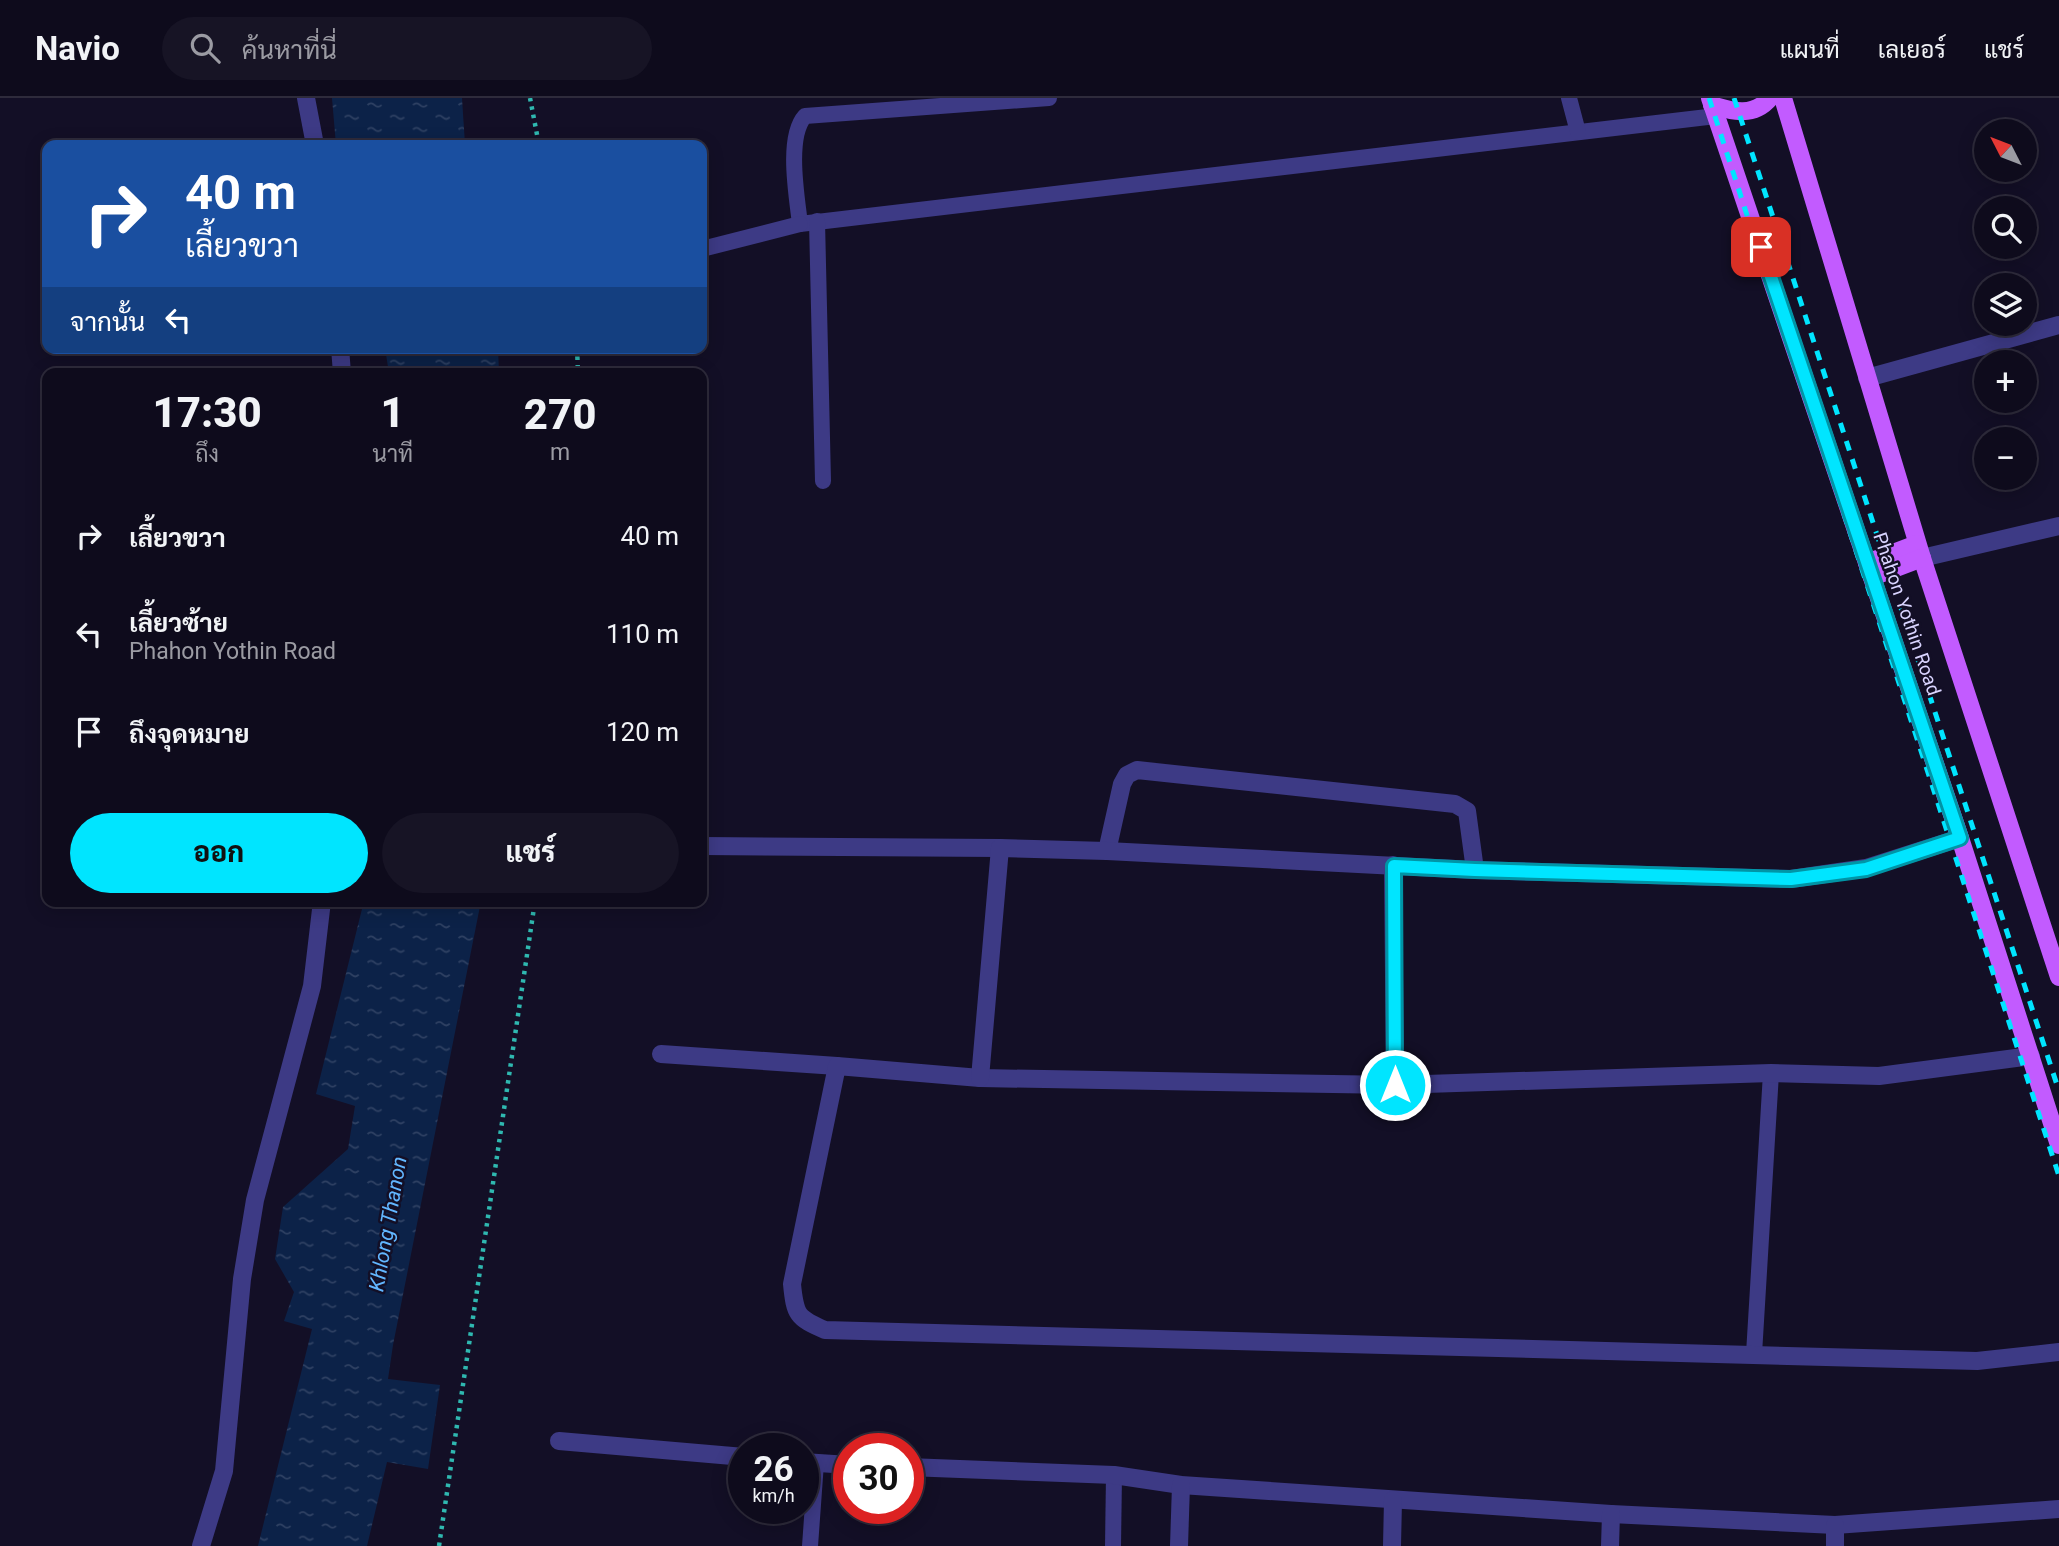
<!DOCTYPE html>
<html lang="th">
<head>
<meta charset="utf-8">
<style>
  body { margin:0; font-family:Roboto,Sarabun,sans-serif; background:#171425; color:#f1f3f6; height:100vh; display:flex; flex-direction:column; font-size:26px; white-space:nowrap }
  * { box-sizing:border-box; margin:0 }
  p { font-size:23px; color:#9b9ba3 }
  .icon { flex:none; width:38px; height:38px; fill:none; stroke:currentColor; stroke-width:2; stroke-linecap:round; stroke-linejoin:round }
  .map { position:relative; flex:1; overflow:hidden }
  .sheet { position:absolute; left:42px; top:270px; width:665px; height:539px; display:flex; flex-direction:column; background:#0e0b1c; border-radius:14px; box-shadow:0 4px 18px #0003,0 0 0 2px #2e2b3b }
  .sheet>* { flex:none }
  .banner { position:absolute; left:42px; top:42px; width:665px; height:214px; border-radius:14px; box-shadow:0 4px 18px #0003,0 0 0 2px #2e2b3b; background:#1a4fa0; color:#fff; overflow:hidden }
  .needle { width:46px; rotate:312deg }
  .controls { position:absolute; left:1974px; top:21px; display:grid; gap:14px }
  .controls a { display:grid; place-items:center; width:63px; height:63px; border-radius:50%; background:#0e0b1c; box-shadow:0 4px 18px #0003,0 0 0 2px #2e2b3b; font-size:35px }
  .speed { position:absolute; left:728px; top:1335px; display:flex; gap:14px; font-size:35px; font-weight:700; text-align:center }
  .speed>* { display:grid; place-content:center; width:91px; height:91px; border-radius:50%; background:#0e0b1c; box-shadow:0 4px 18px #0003,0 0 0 2px #2e2b3b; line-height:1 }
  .speed small { font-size:18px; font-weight:400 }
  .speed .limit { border:10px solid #d22; background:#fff; color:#111 }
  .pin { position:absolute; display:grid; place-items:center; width:60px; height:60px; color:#fff; margin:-30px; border-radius:14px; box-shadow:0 4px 10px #0006 }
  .me { position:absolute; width:77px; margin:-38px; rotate:0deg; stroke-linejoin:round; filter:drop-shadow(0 0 5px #0008) }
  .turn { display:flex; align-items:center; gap:24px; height:147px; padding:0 28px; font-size:32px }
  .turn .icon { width:91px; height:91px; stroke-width:2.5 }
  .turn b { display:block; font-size:49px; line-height:60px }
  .then { display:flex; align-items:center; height:66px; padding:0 28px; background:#0003; gap:14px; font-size:26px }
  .eta { display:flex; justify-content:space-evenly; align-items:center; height:119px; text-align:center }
  .eta b { font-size:42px; font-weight:800; line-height:49px }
  .primary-button { display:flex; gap:14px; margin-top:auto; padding:14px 28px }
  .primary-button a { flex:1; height:80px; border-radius:42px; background:#00e5ff; color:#111; font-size:28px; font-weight:800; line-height:80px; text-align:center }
  .primary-button a+a { background:#171425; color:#f1f3f6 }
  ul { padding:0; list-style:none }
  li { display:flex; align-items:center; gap:21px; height:98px; padding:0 28px }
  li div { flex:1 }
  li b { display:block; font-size:26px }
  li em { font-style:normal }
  header { display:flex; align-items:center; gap:42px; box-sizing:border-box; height:98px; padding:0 35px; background:#0e0b1c; border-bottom:2px solid #2e2b3b }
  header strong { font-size:33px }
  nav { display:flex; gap:38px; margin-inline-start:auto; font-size:24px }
  .search { width:490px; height:63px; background:#171425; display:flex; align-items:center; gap:18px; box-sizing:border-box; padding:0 24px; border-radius:38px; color:#9b9ba3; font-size:26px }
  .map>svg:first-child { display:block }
</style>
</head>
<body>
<header>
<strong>Navio</strong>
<div class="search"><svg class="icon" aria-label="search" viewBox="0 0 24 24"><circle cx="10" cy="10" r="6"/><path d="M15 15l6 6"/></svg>ค้นหาที่นี่</div>
<nav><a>แผนที่</a><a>เลเยอร์</a><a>แชร์</a></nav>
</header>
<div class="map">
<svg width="2059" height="1448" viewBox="0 0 2059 1448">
  <defs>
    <pattern id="water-ripples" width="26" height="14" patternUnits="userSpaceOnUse" patternTransform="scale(1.75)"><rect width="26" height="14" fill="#0c2248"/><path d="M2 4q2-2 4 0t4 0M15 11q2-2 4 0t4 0" fill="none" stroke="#2f4163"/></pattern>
  </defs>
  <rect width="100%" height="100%" fill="#130f26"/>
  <g fill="url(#water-ripples)">
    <polygon points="332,0 462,0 465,47 336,47"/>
    <polygon points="385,250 498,250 499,275 389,275"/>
    <polygon points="364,803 481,803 393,1247 388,1281 440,1287 428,1371 387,1364 367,1448 258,1448 312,1231 284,1223 294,1194 275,1161 283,1109 348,1051 355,1008 316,996"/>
  </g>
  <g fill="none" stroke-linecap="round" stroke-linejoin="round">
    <g stroke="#2fb8b0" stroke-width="4.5" stroke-dasharray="3.5 5" stroke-linecap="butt">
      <polyline points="530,0 539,47"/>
      <polyline points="577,250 578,275"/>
      <polyline points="439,1448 535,803"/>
    </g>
    <g stroke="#3d3a85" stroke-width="16">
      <path d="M 1049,0 L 805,18 C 786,39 797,99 800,126 L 1716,18"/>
      <polyline points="1569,0 1578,34"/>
      <polyline points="817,123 823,383"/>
      <polyline points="702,151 800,126"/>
      <polyline points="1754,1256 1771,975"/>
      <polyline points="810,1448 816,1365"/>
      <polyline points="1113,1448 1114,1377"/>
    </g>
    <g stroke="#3d3a85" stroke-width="18">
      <polyline points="306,0 315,47"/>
      <polyline points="340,250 342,275"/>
      <polyline points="1867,280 2059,227"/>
      <polyline points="1922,460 2059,428"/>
      <polyline points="702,748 1000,750"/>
      <polyline points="1107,753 1122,686 1127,677 1137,672 1455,706 1467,713 1475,772"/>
      <polyline points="1393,767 1395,987"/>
      <polyline points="661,956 837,968"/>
      <path d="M 2031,958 L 1879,978 L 1771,975 L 1395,987 L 980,980 L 837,968 L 792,1186 C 795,1217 797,1220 825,1232 L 1977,1263 L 2059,1254"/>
      <polyline points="980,980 1000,750 1107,753 1475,772 1791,781 1866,770 1960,740"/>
      <polyline points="559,1343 744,1359"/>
      <polyline points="803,1364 849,1367"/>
      <polyline points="908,1369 1114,1377 1181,1387 1611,1416 1835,1427 2059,1411"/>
      <polyline points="201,1448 224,1373 242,1181 255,1102 312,888 322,803"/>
      <polyline points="1179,1448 1181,1387"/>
      <polyline points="1392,1448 1393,1402"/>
      <polyline points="1610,1448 1611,1416"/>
      <polyline points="1835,1448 1835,1427"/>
    </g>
    <g stroke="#c25bff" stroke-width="18">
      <polyline points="1710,0 1960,740 2059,1047"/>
      <polyline points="1783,0 1922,460 2059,879"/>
      <path d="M 1712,7 C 1733,14 1754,19 1770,0"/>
      <polyline points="1867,465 1917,446"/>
      <polyline points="1872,479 1922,460"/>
    </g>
    <g stroke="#00e5ff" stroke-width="5" stroke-dasharray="10 9" stroke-linecap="butt">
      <polyline points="1709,0 2059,1078"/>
      <polyline points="1734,0 2059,993"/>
    </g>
  </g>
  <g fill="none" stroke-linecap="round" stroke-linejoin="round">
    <defs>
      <polyline id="route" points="1395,987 1394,768 1475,772 1791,781 1866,771 1960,740 1761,149"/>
    </defs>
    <use href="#route" stroke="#0095a6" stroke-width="18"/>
    <use href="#route" stroke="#00e5ff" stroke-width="12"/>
  </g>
  <g text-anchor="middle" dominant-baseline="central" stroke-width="5" stroke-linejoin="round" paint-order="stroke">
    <g font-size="19" fill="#d9d4ff" stroke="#130f26">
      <text transform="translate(1907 516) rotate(71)">Phahon Yothin Road</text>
    </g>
    <g font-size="21" font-style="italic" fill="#62b6ff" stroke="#130f26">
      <text transform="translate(388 1126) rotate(-80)">Khlong Thanon</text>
    </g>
  </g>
</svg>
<div class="controls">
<a><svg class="needle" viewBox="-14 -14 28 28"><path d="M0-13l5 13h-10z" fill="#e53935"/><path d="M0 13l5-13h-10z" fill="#9b9ba3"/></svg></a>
<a><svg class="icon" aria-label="search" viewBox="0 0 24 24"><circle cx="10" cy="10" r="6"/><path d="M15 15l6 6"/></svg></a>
<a><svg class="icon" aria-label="layers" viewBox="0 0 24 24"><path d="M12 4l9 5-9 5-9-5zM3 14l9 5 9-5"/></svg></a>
<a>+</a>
<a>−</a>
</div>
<div class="speed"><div>26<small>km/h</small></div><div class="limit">30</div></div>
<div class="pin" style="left:1761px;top:149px;background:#d93025"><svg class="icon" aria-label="arrive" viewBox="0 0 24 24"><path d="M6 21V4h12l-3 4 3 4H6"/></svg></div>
<svg class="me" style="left:1395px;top:987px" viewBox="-20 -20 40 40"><circle r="17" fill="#00e5ff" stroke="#fff" stroke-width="3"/><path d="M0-11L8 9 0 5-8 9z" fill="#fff"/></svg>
<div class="banner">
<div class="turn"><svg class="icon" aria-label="right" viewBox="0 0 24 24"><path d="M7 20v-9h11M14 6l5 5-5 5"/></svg><div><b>40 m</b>เลี้ยวขวา</div></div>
<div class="then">จากนั้น<svg class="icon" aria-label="left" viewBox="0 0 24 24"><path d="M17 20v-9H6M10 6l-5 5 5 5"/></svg></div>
</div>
<section class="sheet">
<div class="eta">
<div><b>17:30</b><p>ถึง</p></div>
<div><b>1</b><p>นาที</p></div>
<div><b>270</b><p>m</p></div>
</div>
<ul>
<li><svg class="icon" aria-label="right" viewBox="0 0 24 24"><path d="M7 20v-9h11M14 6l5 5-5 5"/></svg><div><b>เลี้ยวขวา</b></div><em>40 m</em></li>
<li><svg class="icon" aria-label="left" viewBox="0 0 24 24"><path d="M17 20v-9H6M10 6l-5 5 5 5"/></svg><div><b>เลี้ยวซ้าย</b><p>Phahon Yothin Road</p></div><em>110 m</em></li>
<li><svg class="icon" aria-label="arrive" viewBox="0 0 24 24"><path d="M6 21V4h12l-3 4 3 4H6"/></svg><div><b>ถึงจุดหมาย</b></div><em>120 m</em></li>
</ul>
<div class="primary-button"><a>ออก</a><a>แชร์</a></div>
</section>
</div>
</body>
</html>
